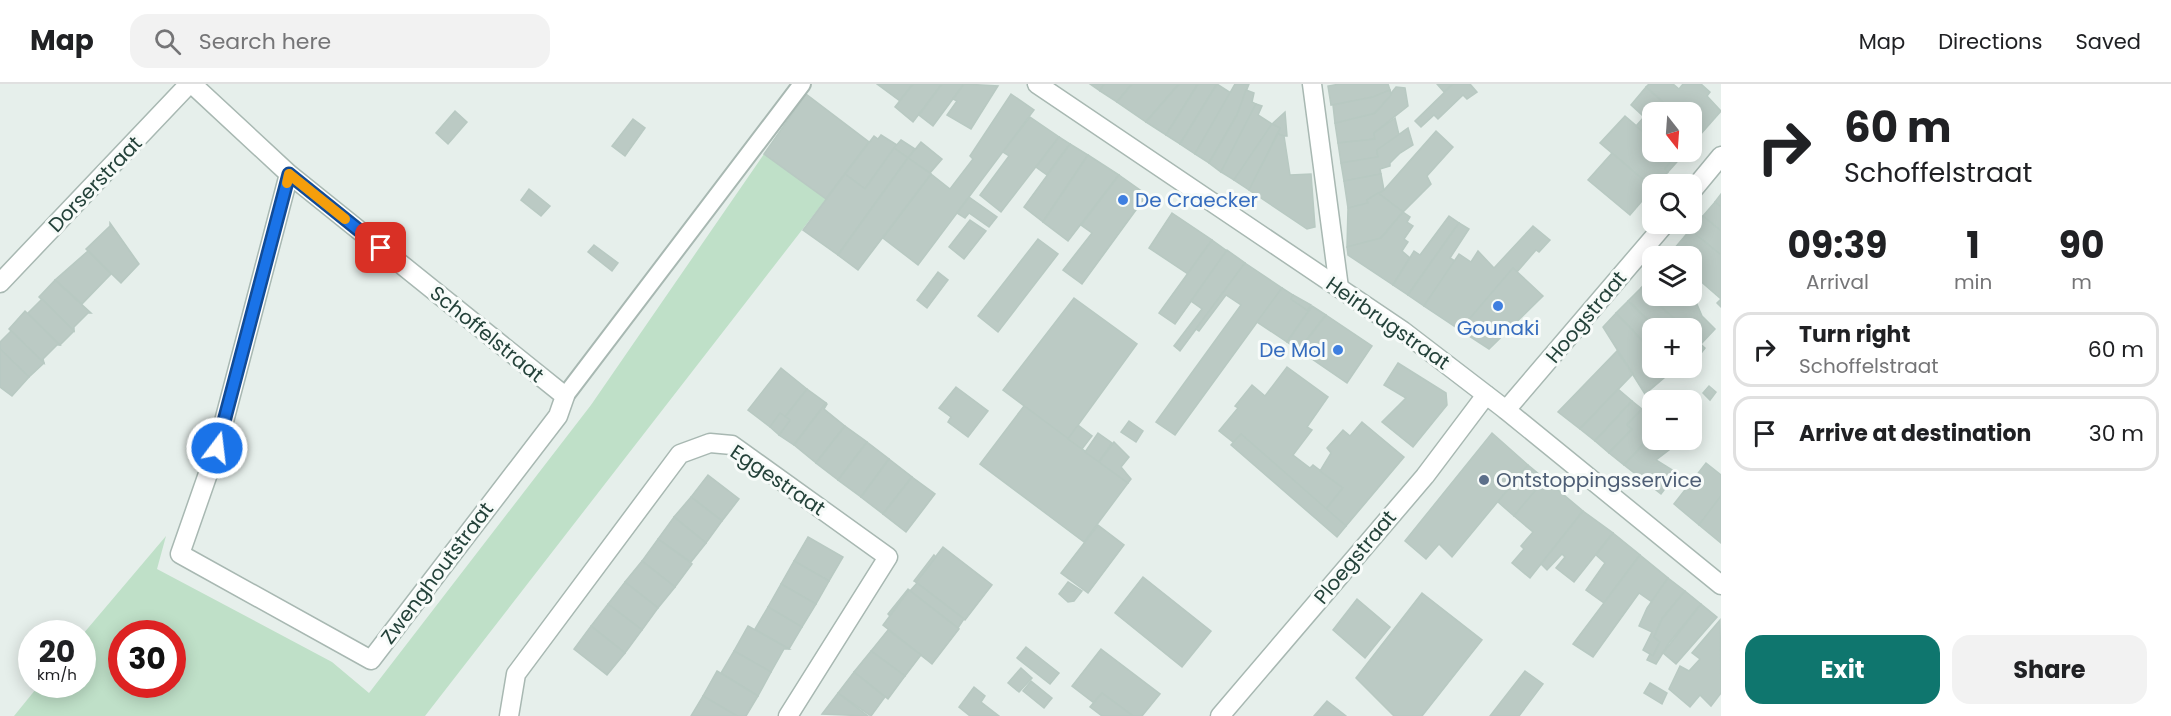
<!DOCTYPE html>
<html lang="en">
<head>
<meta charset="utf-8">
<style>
  body { margin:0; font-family:Poppins,sans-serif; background:#f2f2f2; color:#202124; height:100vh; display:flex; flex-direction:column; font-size:22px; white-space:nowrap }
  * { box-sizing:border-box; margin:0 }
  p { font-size:20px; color:#757577 }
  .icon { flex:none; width:33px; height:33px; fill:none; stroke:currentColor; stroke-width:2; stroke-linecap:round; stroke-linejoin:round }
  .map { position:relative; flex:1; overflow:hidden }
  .drawer { display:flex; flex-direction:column; background:#fff; width:450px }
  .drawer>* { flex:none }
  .banner { background:#fff; color:#202124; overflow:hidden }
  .needle { width:39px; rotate:163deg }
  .tools { position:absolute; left:1642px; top:18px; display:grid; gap:12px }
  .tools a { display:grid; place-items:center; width:60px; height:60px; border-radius:12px; background:#fff; box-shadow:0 3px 15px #0003; font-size:30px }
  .speed { position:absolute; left:18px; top:536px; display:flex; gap:12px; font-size:30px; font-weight:700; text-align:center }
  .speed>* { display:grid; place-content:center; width:78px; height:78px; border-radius:50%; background:#fff; box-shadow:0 3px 15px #0003; line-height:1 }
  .speed small { font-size:15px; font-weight:400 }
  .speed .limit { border:9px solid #d22; background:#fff; color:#111 }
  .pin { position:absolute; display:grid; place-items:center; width:51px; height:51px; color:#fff; margin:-26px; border-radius:12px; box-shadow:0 3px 9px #0006 }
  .me { position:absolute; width:66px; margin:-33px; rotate:15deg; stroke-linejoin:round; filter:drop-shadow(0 0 4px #0008) }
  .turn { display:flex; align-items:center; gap:21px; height:126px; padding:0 24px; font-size:27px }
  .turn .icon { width:78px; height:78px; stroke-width:2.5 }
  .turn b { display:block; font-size:42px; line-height:51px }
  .eta { display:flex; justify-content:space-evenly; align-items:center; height:102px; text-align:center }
  .eta b { font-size:36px; font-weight:700; line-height:42px }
  .primary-button { display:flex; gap:12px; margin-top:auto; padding:12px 24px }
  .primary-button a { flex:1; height:69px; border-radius:18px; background:#0f766e; color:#fff; font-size:24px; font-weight:700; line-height:69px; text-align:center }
  .primary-button a+a { background:#f2f2f2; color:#202124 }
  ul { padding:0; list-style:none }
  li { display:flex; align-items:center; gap:18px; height:75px; margin:0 12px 9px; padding:0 12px; border:3px solid #e0e0e0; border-radius:18px }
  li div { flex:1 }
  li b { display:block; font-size:22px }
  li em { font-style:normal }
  header { display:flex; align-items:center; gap:36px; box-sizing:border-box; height:84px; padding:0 30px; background:#fff; border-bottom:2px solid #e0e0e0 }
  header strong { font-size:28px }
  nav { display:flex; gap:33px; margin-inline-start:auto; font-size:21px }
  .search { width:420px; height:54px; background:#f2f2f2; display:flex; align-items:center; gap:15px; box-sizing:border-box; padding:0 21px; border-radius:18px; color:#757577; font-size:22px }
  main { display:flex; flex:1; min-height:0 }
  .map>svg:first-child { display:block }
</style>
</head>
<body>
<header>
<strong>Map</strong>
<div class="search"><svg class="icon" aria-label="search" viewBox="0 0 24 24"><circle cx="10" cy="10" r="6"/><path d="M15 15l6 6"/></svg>Search here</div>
<nav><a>Map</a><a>Directions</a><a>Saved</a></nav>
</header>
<main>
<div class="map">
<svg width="1721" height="632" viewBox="0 0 1721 632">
  <rect width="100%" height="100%" fill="#e6efeb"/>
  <path fill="#bfe0c8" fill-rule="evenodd" d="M 764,70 L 826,115 L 425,632 L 14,632 L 40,600 L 82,600 L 83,550 L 166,452 L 157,485 L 332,578 L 369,609 L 591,321 ZM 122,549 L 172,549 L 172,600 L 122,600 Z"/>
  <g fill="#bbcac4" stroke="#b8c9c2" stroke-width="1.5">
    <polygon points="877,0 913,0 900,17"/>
    <polygon points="913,0 942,0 913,38 895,23"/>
    <polygon points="942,0 964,0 933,42 919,31"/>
    <polygon points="964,0 998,2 971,45 947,31 957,17 953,15"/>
    <polygon points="1090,0 1104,0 1100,7"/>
    <polygon points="1104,0 1132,0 1117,18 1100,7"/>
    <polygon points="1132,0 1179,0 1146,38 1117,18"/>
    <polygon points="1179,0 1198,0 1166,51 1146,38"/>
    <polygon points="1198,0 1217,0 1180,60 1166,51"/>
    <polygon points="1217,0 1231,9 1195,70 1180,60"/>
    <polygon points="1235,0 1249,0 1237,31 1209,79 1195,70"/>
    <polygon points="1340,0 1388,0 1390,6 1373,13 1331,21 1328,2"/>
    <polygon points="1437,0 1453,0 1444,8"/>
    <polygon points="1453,0 1470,0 1477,8 1467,15 1463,11 1438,35 1434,31 1421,43 1415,37"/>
    <polygon points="1649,0 1673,0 1679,5 1683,0 1701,0 1710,8 1707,12 1721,27 1700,51 1692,44 1692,28 1674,28 1646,3"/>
    <polygon points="1396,3 1405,4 1408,22 1374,49 1375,55 1338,59 1335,39 1375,29"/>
    <polygon points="1646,3 1674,28 1653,28 1653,41 1631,21"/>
    <polygon points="1246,6 1254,9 1252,18 1256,20 1221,88 1209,79 1237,31"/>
    <polygon points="1390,6 1391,11 1375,29 1335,39 1333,21 1373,13"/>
    <polygon points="806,10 869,58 826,115 764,70"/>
    <polygon points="1011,10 1034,26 918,181 883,154 931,90 950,105 973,75 970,72"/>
    <polygon points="1256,20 1262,22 1258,31 1272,40 1234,96 1221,88"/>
    <polygon points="455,27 467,38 448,60 436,49"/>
    <polygon points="1285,28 1287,52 1284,52 1278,50 1280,44 1272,40"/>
    <polygon points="1625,32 1653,56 1653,68 1666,68 1674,74 1665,85 1668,88 1657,100 1653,100 1653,104 1600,59"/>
    <polygon points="1030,33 1059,53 1001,128 980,111 1009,72 1003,68"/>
    <polygon points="1644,33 1653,41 1653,56 1636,42"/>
    <polygon points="1395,34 1399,51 1377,66 1378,73 1341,79 1338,59 1375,55 1374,49"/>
    <polygon points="633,35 645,44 625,72 612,62"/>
    <polygon points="1272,40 1280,44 1249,106 1234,96"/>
    <polygon points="1408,44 1413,61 1400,69 1390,79 1390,82 1380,85 1381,90 1344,97 1341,79 1378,73 1377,66"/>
    <polygon points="1692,44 1700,51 1692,60"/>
    <polygon points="1436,47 1453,63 1427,92 1431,100 1403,128 1378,109 1384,106"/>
    <polygon points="1278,50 1284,52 1290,91 1311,90 1315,143 1307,145 1249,106"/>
    <polygon points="881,51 897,61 865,105 845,90 874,52 878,55"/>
    <polygon points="1059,53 1070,60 1047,91 1036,83"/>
    <polygon points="901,56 915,65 908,74 894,64"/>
    <polygon points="921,58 942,75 930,89 908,74"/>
    <polygon points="1070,60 1088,71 1043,138 1024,123"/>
    <polygon points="894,64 908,74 838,171 803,146 845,90 865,105"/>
    <polygon points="1666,68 1685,69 1668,88 1665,85 1674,74"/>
    <polygon points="1612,69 1653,104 1630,131 1588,96"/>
    <polygon points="1088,71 1119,91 1068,157 1043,138"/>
    <polygon points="908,74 931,90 858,186 838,171"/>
    <polygon points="1381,90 1384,106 1367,116 1368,119 1348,124 1344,97"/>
    <polygon points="1119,91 1147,111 1082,200 1063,186 1092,149 1081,141"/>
    <polygon points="529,105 550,122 541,132 521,116"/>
    <polygon points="1378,109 1403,128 1381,154 1347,163 1348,124 1368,119 1367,116"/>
    <polygon points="1721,110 1721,123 1715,118"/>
    <polygon points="969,113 997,133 989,143 969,129 965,134 957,129"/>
    <polygon points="1715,118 1721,123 1721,147 1703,132"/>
    <polygon points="1403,128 1410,133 1407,138 1413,142 1404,155 1408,158 1402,167 1410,174 1393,201 1348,171 1347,163 1381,154"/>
    <polygon points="1172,129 1212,156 1188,190 1149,164"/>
    <polygon points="1449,132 1459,139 1408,211 1393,201 1414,167 1420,171"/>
    <polygon points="1703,132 1721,147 1721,171 1690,146"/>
    <polygon points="970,136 986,147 964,175 949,163"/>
    <polygon points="110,139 139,180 121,199 86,165 110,142"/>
    <polygon points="1459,139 1469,145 1450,174 1455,177 1424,222 1408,211"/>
    <polygon points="1533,142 1550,156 1539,168 1536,166 1517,188 1513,184 1460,246 1424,222 1459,170 1471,178 1478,167 1494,184"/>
    <polygon points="1690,146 1721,171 1721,223 1717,219 1721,215 1698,195 1692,202 1692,172 1668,172"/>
    <polygon points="1038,155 1058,170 998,248 978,232"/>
    <polygon points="1212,156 1227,167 1175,240 1159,229"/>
    <polygon points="594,161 618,179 612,187 588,168"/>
    <polygon points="1227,166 1245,179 1180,267 1174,262 1202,225 1191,217"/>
    <polygon points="88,167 111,190 82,220 55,196"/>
    <polygon points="1245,179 1282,204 1175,351 1156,338 1241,221 1226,211 1199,247 1196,245"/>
    <polygon points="1513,184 1543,212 1489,265 1460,246"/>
    <polygon points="938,188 948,196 927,224 917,216"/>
    <polygon points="1653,190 1653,212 1688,212 1696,218 1702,232 1715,245 1701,260 1692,252 1692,244 1684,244 1641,204"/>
    <polygon points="55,196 91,229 88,229 74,243 74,247 39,213"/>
    <polygon points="1282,204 1293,211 1291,215 1307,226 1312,222 1287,258 1257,238"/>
    <polygon points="1641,204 1684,244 1656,244 1628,217"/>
    <polygon points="1293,211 1311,221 1307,226 1291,215"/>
    <polygon points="1074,214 1137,260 1068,355 1003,306"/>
    <polygon points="42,215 74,247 60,261 27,230"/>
    <polygon points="1628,217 1656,244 1653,244 1653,268 1616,229"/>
    <polygon points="1312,222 1326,231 1299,266 1287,258"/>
    <polygon points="25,227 60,261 57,261 43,275 44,279 9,245"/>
    <polygon points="1616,229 1653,268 1653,284 1667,284 1671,288 1645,310 1603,243"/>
    <polygon points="1326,231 1372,262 1347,299 1299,266"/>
    <polygon points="11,247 44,279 29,293 0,265 0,258"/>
    <polygon points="1692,252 1705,264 1692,281"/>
    <polygon points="0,265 29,293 12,312 0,303"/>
    <polygon points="1617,267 1633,290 1580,345 1558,328"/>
    <polygon points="1398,279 1446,309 1447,321 1413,363 1382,338 1406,314 1384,301"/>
    <polygon points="1287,283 1328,313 1307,343 1312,346 1293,371 1310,384 1313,381 1343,404 1326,425 1241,350 1233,358 1219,347 1238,324 1235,322 1252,301 1265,312"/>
    <polygon points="781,284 807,305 785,333 780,329 770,343 748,326"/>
    <polygon points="1709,302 1716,308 1710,316 1703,309"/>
    <polygon points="956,303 988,327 968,353 948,338 951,333 939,324"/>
    <polygon points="807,305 826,319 794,361 779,351 790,336 785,333"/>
    <polygon points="1618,305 1632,317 1595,357 1580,345"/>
    <polygon points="1632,317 1642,325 1627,341 1632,345 1609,369 1595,357"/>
    <polygon points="826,319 827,320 824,325 845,342 816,379 794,361"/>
    <polygon points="1024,322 1128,399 1084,458 980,380"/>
    <polygon points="1642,325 1650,335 1653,333 1653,350 1624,381 1609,369 1632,345 1627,341"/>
    <polygon points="780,329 790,336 779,351 770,343"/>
    <polygon points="1129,337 1143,347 1136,358 1121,348"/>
    <polygon points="1362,338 1404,373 1346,442 1326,425 1343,404 1320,387 1331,369 1327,364 1343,346 1350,352"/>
    <polygon points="1078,341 1092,352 1082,365 1068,355"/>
    <polygon points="845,342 867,358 838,396 816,379"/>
    <polygon points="1098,349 1112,359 1099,378 1085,368"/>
    <polygon points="1492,349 1528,381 1452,473 1439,460 1426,475 1405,457"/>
    <polygon points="1241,350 1346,442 1337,453 1231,361"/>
    <polygon points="1653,350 1653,356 1682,356 1656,376 1677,389 1661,410 1624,381"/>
    <polygon points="867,358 889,375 861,413 838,396"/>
    <polygon points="1114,358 1129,373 1121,383 1131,395 1128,399 1099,378"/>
    <polygon points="889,375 912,393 883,430 861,413"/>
    <polygon points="1706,379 1721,391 1721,412 1699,441 1674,420"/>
    <polygon points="1528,381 1545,395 1514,432 1498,418"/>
    <polygon points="708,391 739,415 722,437 691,413"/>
    <polygon points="912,393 935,410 906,448 883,430"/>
    <polygon points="1545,395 1583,427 1530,494 1512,479 1524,465 1521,462 1533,448 1514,432"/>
    <polygon points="1721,412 1721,459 1699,441"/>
    <polygon points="691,413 722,437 706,459 674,433"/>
    <polygon points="1583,427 1613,449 1574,498 1556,484 1565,473 1562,470 1547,486 1541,480"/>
    <polygon points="674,433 706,459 691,478 658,455"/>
    <polygon points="1098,441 1124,461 1088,509 1061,489"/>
    <polygon points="1613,449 1640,471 1604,519 1586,506 1605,479 1596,471"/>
    <polygon points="808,453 843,473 829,497 794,477"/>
    <polygon points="658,455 692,480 675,503 642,477"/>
    <polygon points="943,463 992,501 965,536 916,498"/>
    <polygon points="934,471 936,473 916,498 914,497"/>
    <polygon points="1640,471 1668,494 1652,518 1639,509 1593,573 1573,560"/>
    <polygon points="642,477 675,503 658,524 625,498"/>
    <polygon points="794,477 829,497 816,520 781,500"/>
    <polygon points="1143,493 1211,547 1182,583 1115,529"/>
    <polygon points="1668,494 1685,507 1662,535 1654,553 1660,558 1653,572 1643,566 1652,548 1639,542 1647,524"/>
    <polygon points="625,498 658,524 642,546 608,520"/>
    <polygon points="1068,498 1082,507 1074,517 1068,518 1059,510"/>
    <polygon points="917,499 964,535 958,544 910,507"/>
    <polygon points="781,500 816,520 802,543 768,523"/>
    <polygon points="908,505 909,506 890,532 888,530"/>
    <polygon points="909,506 959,545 932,580 883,541"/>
    <polygon points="1685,507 1701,520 1669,559 1656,580 1647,576 1650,570 1653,572 1660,558 1654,553 1662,535"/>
    <polygon points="1422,509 1482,556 1422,632 1394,632 1356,594"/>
    <polygon points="1357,515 1390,543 1365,574 1333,546"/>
    <polygon points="608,520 642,546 625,569 591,542"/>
    <polygon points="1701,520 1717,533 1676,580 1663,569"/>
    <polygon points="768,523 802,543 789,565 755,545"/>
    <polygon points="1720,536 1721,609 1711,622 1700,611 1690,623 1669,605 1680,582 1689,587 1700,575 1692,569"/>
    <polygon points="591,542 625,569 607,591 574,565"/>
    <polygon points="748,542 789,565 784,565 771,588 734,567"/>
    <polygon points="888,546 921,571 905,592 871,567"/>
    <polygon points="1026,563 1059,589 1050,600 1017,574"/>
    <polygon points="1101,565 1160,610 1142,632 1133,632 1102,609 1094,619 1072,602"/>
    <polygon points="734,567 771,588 758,612 721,589"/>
    <polygon points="871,567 905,592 888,615 854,588"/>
    <polygon points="1021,584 1032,594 1019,608 1008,599"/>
    <polygon points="717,587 758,612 746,632 737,632 703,612"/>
    <polygon points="1525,587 1543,600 1519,632 1490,632"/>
    <polygon points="854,588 885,613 871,632 838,609"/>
    <polygon points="1031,597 1052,614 1044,624 1023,607"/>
    <polygon points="1650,599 1667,609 1662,620 1644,609"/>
    <polygon points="974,603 985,612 981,618 999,632 970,632 959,623"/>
    <polygon points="838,609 868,632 822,630"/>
    <polygon points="1102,609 1133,632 1102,632 1090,623"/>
    <polygon points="703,612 737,632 691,632"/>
    <polygon points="1327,617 1346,632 1314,632"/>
  </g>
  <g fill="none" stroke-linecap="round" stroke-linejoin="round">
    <defs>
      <polyline id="service" points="565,312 802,0"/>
      <g id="minor">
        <polyline points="192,0 289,90 565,312 558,332 371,576 180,470 217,364 289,90"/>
        <polyline points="1312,0 1339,204"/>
        <polyline points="1692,107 1721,72"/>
        <polyline points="0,199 189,0"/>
        <polyline points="1506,326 1665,140"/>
        <polyline points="509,632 516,590 680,370 710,359 732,361 888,473 788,632"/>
        <polyline points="1220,632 1425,392 1486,311"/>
      </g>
      <polyline id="tertiary" points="1037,0 1403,247 1506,326 1721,501"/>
    </defs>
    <use href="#service" stroke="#a8b8b2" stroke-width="20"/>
    <use href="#minor" stroke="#a8b8b2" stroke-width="21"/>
    <use href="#tertiary" stroke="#a8b8b2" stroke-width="21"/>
    <use href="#service" stroke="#fff" stroke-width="16"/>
    <use href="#minor" stroke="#fff" stroke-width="18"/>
    <use href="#tertiary" stroke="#fff" stroke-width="18"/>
  </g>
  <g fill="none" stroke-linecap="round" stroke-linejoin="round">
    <defs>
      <polyline id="route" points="217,364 289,90 381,164"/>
    </defs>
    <use href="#route" stroke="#114b97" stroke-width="15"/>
    <use href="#route" stroke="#1a73e8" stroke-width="10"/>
    <polyline stroke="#f59e0b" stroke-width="10" points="287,99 289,90 345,135"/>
  </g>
  <g fill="#3f7fe0" stroke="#f7fbf9" stroke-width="2">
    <circle cx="1123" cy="116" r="6"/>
    <circle cx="1498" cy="222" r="6"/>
    <circle cx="1338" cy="266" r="6"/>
  </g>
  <circle fill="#5c6f8a" stroke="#f7fbf9" stroke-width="2" cx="1484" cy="396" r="6"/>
  <g text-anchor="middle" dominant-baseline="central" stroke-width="6" stroke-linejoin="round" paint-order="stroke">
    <g font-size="20" fill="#24423a" stroke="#f7fbf9">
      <text transform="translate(95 100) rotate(-46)">Dorserstraat</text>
      <text transform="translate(1586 233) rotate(-50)">Hoogstraat</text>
      <text transform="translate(1388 239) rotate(35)">Heirbrugstraat</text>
      <text transform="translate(487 250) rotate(39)">Schoffelstraat</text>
      <text transform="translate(778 396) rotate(34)">Eggestraat</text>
      <text transform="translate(1355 473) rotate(-50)">Ploegstraat</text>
      <text transform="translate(437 489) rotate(-53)">Zwenghoutstraat</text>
    </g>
    <g font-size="20" fill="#366cbe" stroke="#f7fbf9" text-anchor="start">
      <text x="1135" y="116">De Craecker</text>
      <text x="1498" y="244" text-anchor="middle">Gounaki</text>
      <text x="1326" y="266" text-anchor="end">De Mol</text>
    </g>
    <g font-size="20" fill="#4e5e75" stroke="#f7fbf9" text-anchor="start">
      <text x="1496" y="396">Ontstoppingsservice</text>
    </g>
  </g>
</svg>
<div class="tools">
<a><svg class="needle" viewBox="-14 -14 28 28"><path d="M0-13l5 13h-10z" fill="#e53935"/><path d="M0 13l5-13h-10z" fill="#757577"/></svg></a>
<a><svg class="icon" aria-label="search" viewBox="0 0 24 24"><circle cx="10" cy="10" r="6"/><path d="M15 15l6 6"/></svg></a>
<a><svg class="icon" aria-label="layers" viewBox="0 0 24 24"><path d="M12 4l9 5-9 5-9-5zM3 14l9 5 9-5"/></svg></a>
<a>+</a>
<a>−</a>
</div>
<div class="speed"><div>20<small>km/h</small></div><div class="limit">30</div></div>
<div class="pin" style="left:381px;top:164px;background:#d93025"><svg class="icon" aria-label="arrive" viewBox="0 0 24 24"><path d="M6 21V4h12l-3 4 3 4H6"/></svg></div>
<svg class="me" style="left:217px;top:364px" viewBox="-20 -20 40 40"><circle r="17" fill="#1a73e8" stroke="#fff" stroke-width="3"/><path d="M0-11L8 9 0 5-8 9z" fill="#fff"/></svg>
</div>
<section class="drawer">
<div class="banner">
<div class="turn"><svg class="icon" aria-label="right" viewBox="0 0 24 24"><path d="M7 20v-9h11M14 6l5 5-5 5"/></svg><div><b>60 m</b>Schoffelstraat</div></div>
</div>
<div class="eta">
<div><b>09:39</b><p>Arrival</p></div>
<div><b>1</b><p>min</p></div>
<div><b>90</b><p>m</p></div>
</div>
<ul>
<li><svg class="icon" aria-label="right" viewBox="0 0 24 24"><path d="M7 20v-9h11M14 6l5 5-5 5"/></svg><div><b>Turn right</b><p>Schoffelstraat</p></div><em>60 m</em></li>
<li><svg class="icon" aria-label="arrive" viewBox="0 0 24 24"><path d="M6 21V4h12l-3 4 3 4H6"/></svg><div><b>Arrive at destination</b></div><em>30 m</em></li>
</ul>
<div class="primary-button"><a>Exit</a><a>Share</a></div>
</section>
</main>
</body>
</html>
